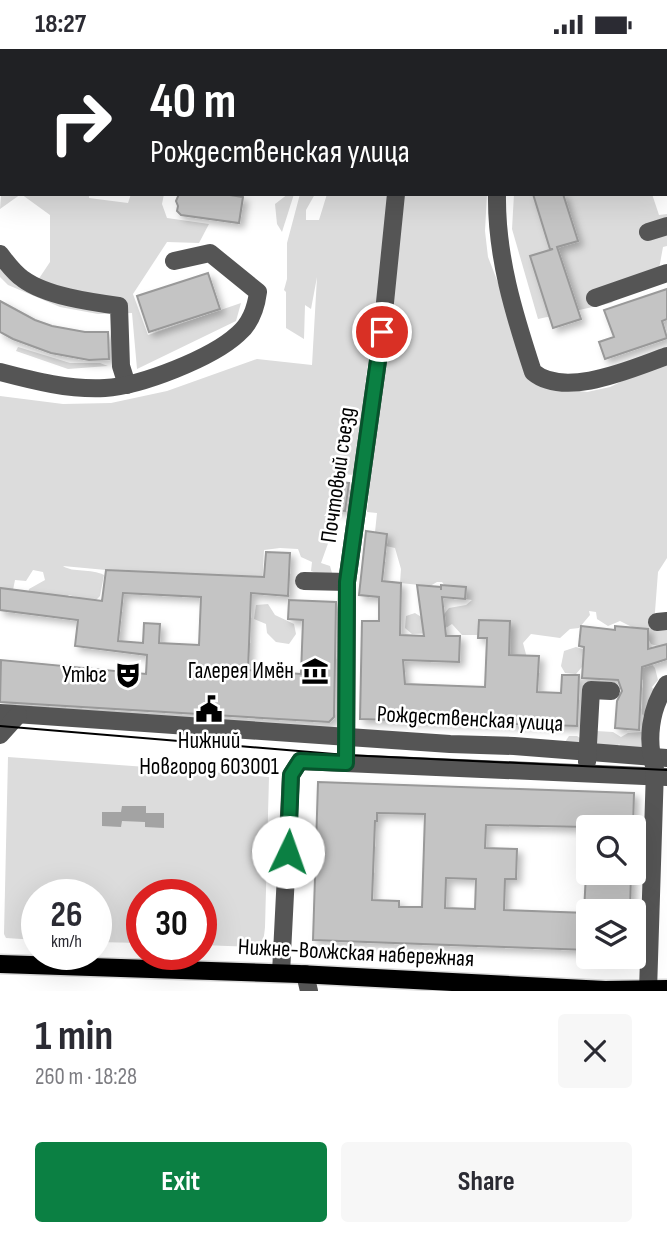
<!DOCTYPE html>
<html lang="en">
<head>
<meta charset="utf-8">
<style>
  body { margin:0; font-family:"Sofia Sans Condensed",sans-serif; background:#f7f7f7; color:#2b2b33; height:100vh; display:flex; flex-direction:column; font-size:26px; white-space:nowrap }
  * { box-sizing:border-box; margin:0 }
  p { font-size:23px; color:#7c7c81 }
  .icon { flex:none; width:38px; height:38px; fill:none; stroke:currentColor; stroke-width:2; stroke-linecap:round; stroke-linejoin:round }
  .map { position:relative; height:942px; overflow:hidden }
  .side { display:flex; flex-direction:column; background:#fff; flex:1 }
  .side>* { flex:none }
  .banner { position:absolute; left:0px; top:0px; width:668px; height:147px; box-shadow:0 7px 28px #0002; background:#202124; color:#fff; overflow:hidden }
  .fabs { position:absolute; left:576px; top:766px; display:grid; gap:14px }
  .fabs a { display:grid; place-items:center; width:70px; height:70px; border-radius:7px; background:#fff; box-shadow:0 7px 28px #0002; font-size:35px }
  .speed { position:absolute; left:21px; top:830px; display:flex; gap:14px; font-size:35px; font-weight:700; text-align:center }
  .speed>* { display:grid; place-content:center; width:91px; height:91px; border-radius:50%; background:#fff; box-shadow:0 7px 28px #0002; line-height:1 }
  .speed small { font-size:18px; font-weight:400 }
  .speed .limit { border:10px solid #d22; background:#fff; color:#111 }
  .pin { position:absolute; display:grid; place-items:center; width:60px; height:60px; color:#fff; margin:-30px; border:4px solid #fff; border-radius:50%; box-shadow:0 2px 7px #0007 }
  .me { position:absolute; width:77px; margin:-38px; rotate:3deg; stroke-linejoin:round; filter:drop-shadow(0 0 5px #0008) }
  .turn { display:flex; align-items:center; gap:24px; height:147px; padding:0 35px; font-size:32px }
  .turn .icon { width:91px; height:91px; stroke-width:2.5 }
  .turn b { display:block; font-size:49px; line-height:60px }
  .round { display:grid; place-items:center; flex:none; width:74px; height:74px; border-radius:7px; background:#f7f7f7 }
  .overview { display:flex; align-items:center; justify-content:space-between; height:119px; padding:0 35px }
  h1 { font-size:42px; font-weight:700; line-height:52px }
  .action { display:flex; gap:14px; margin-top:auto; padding:14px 35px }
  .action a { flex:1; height:80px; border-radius:7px; background:#0b8043; color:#fff; font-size:28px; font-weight:700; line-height:80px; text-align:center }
  .action a+a { background:#f7f7f7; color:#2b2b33 }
  .status { display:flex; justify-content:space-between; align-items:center; height:49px; padding:0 35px; background:#fff; direction:ltr }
  .status svg { height:19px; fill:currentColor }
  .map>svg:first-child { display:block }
</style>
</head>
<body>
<div class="status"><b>18:27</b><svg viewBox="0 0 49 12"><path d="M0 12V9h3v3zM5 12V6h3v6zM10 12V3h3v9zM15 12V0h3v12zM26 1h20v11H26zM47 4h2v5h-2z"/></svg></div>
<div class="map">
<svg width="667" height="942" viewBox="0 0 667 942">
  <defs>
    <filter id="shadow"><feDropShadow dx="4.5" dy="4.5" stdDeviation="3.5" flood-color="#0004"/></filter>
  </defs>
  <rect width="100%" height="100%" fill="#fff"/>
  <g fill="#dcdcdc">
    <polygon points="2,132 2,145 89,145 89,149 128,154 131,145 164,145 162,155 167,169 209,175 199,194 167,193 133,245 148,286 241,254 236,272 137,320 132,264 98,265 60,258 8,236 0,228 0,202 38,231 50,213 50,166 21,145 0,160"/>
    <polygon points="288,145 294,145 282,183 277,175 275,155"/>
    <path d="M 300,145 L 315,145 L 306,161 L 306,171 L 319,171 L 327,145 L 393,145 L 384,234 L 367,321 L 355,426 L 340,425 L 335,432 L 331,463 L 327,463 L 324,467 L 330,467 L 335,475 L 321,514 L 330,517 L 332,524 L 323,527 L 311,522 L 312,513 L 301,508 L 298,500 L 280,499 L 264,501 L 262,541 L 229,526 L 106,521 L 63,517 C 73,524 91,519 104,526 L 100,547 L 94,553 L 69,546 L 52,563 L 26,557 L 29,540 L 45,531 L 43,523 L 33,521 L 26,532 L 15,531 L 13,541 L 0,549 L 0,347 L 63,355 L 111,354 L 167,342 L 257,310 L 312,316 L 317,228 L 311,260 L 305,256 L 304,290 L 286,279 L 286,243 L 284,241 L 287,230 L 287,194 Z"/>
    <polygon points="401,145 487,145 485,182 488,208 509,262 528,327 572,341 587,343 610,338 641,323 667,315 667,509 658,523 654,576 667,581 667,598 663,599 651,595 646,585 620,572 608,577 597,570 596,563 589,562 590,566 579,579 570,580 560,589 531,585 523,594 527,609 515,617 485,586 462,586 452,575 438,584 412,585 405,579 406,567 415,564 426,571 441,569 449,559 466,556 472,551 465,550 466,539 445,537 442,533 437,533 430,537 400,534 401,520 395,499 386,497 387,485 375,483 377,464 367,463 381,320"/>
    <polygon points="514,145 652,145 659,166 667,165 667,197 663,198 659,220 611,254 538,270 512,180"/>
    <polygon points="18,298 70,314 100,314 108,317 68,320 16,302"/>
    <polygon points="268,555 275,566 294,575 296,585 289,595 276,593 267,584 266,575 254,570 256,556"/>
    <polygon points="576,598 586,601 587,612 576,625 565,624 561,617 564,602"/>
    <polygon points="642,605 655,619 658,631 652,638 655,644 645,668 642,665 643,631 631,623"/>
    <polygon points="596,682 613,683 621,688 628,684 642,683 653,701 626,705 619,695 614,702 565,693 569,687 577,687 583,691"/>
    <path d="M 8,708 L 188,721 L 190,719 L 200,722 L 269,728 L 265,878 C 264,888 264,893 255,898 L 201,896 L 201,845 L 142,845 L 142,894 L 96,893 L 96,845 L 37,845 L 37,891 L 6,889 L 4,885 Z"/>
  </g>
  <polygon fill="#a3a3a3" points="122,757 146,757 146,764 164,764 164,779 145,778 145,773 122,772 121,778 102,777 102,763 121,763"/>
  <g fill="#c4c4c4" stroke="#999" stroke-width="2" fill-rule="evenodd" filter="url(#shadow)">
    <polygon points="179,145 223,145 243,148 239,174 181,166 177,162 178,157 176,152"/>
    <polygon points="533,145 563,145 578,192 557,198 581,270 553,279 530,207 553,200 550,200"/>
    <polygon points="208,224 220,260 149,283 137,247"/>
    <polygon points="667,240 667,270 662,272 667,289 605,310 599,293 614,288 604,261"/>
    <polygon points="0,252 35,271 52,277 85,283 108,283 109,310 89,311 51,304 13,290 0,283"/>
    <polygon points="336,433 349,434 345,462 334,461"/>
    <polygon points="366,482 387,485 382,532 401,534 400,586 424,587 417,536 441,538 441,541 441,536 466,538 465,550 442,548 446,587 460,587 459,613 403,611 405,635 485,638 487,589 478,589 479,571 510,572 509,606 539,607 537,643 561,644 562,626 579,626 577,677 360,670 362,572 379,572 379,548 359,546"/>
    <path d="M 266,503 L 290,504 L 288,547 L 251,544 L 248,621 L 301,625 L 303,571 L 288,570 L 289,551 L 336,553 L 334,668 L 329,673 L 0,653 L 1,611 L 146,625 L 147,606 L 75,597 L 78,571 L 0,561 L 0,539 L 102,552 L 106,521 L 264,528 ZM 123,544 L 201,548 L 199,596 L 159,594 L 160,575 L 144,574 L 143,594 L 118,592 Z"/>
    <polygon points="581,577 615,581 615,577 648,580 648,600 667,595 667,610 642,618 639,681 615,679 617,652 622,642 618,631 582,629 584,598 579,597"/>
    <path d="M 318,733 L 634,744 L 633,779 L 486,776 L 485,799 L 517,800 L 516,830 L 505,830 L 504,861 L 588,864 L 588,901 L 313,891 ZM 377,764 L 425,765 L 422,858 L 399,858 L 399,852 L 372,851 L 375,772 L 377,772 ZM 446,829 L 476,830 L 475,860 L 445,859 Z"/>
    <polygon points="586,824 631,824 630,863 584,863"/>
  </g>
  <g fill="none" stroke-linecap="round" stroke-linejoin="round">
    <defs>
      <polyline id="major" points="0,915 299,925 605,941 667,940"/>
    </defs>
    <use href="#major" stroke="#dbdbdb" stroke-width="21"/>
    <g stroke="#555" stroke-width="18">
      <polyline points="1,0 2,2"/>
      <polyline points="49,0 51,2"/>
      <polyline points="159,0 159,2"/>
      <polyline points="207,0 207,2"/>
      <polyline points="249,2 249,0"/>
      <polyline points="401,2 401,0"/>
      <polyline points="523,2 523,0"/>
      <path d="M 497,145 C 496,207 514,265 533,323 C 565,350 633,319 667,307"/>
      <polyline points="648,183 667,177"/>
      <path d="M 0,205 C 7,214 13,223 23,230 C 46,247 90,253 119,257 L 121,317 L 127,336"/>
      <polyline points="595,249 667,224"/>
      <path d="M 0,323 C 34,332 70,341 105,339 C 141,337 212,309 238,285 C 251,274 256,259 258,243 L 210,204 L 174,212"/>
      <polyline points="304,532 347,533"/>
      <polyline points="657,573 667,572"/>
      <polyline points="0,664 450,695 514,697 667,709"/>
      <polyline points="0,686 18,666"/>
      <polyline points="587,713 591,641 611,642"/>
      <polyline points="346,714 347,533 382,283 396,145"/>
      <polyline points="281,924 291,726 300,712 667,728"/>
      <polyline points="305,925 309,942"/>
      <path d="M 648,942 L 655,720 C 646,692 650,659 667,635"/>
    </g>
    <use href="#major" stroke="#000" stroke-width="18"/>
    <polyline stroke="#000" stroke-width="2" points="0,677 346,706 667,721"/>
  </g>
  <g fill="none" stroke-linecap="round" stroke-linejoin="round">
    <defs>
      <polyline id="route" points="288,803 291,726 300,712 346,714 347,533 382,283"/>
    </defs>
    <use href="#route" stroke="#07532c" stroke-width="18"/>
    <use href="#route" stroke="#0b8043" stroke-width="12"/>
  </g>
  <defs>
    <symbol id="museum-bare" viewBox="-9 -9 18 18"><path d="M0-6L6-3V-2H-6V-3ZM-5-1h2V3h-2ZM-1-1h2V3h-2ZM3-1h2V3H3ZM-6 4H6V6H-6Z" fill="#000" stroke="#fff" stroke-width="2.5" paint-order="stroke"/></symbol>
    <symbol id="theatre-bare" viewBox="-9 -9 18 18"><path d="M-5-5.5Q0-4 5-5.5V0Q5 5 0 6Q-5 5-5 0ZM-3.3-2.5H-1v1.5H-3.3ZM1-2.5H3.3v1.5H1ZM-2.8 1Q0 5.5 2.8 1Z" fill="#000" stroke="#fff" stroke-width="2.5" paint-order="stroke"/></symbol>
    <symbol id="civic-bare" viewBox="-9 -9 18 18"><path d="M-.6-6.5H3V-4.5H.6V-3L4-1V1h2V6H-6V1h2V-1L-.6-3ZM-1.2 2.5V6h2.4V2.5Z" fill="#000" stroke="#fff" stroke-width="2.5" paint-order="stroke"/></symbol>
  </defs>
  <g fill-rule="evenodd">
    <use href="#museum-bare" x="296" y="603" width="38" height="38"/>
    <use href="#theatre-bare" x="109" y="607" width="38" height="38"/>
    <use href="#civic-bare" x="190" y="641" width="38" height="38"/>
  </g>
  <g text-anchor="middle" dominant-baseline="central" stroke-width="5" stroke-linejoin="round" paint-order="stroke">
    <g font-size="23" fill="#000" stroke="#fff">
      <text transform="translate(338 426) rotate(-82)">Почтовый съезд</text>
      <text transform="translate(470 670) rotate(3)">Рождественская улица</text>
      <text transform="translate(356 904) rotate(3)">Нижне-Волжская набережная</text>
    </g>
    <g font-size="23" fill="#000" stroke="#fff" text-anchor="end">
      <text x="294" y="622">Галерея Имён</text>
      <text x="107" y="626">Утюг</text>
      <text x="209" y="692" text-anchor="middle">Нижний<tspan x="209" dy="26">Новгород 603001</tspan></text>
    </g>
  </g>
</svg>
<div class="fabs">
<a><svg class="icon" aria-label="search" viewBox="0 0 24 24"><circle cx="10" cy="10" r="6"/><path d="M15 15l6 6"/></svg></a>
<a><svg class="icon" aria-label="layers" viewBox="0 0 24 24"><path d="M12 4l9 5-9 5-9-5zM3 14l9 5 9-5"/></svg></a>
</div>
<div class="speed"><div>26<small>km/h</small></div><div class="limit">30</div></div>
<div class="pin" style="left:382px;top:283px;background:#d93025"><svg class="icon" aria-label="arrive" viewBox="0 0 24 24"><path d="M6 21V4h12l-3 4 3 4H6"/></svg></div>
<svg class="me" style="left:288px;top:803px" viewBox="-20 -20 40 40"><circle r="19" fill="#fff"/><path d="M0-13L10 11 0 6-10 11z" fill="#0b8043"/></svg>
<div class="banner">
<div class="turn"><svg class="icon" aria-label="right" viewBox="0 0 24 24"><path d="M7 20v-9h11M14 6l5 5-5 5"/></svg><div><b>40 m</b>Рождественская улица</div></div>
</div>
</div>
<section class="side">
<div class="overview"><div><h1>1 min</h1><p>260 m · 18:28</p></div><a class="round"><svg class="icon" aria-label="close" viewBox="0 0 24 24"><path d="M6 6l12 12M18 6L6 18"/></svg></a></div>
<div class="action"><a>Exit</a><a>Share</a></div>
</section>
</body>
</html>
